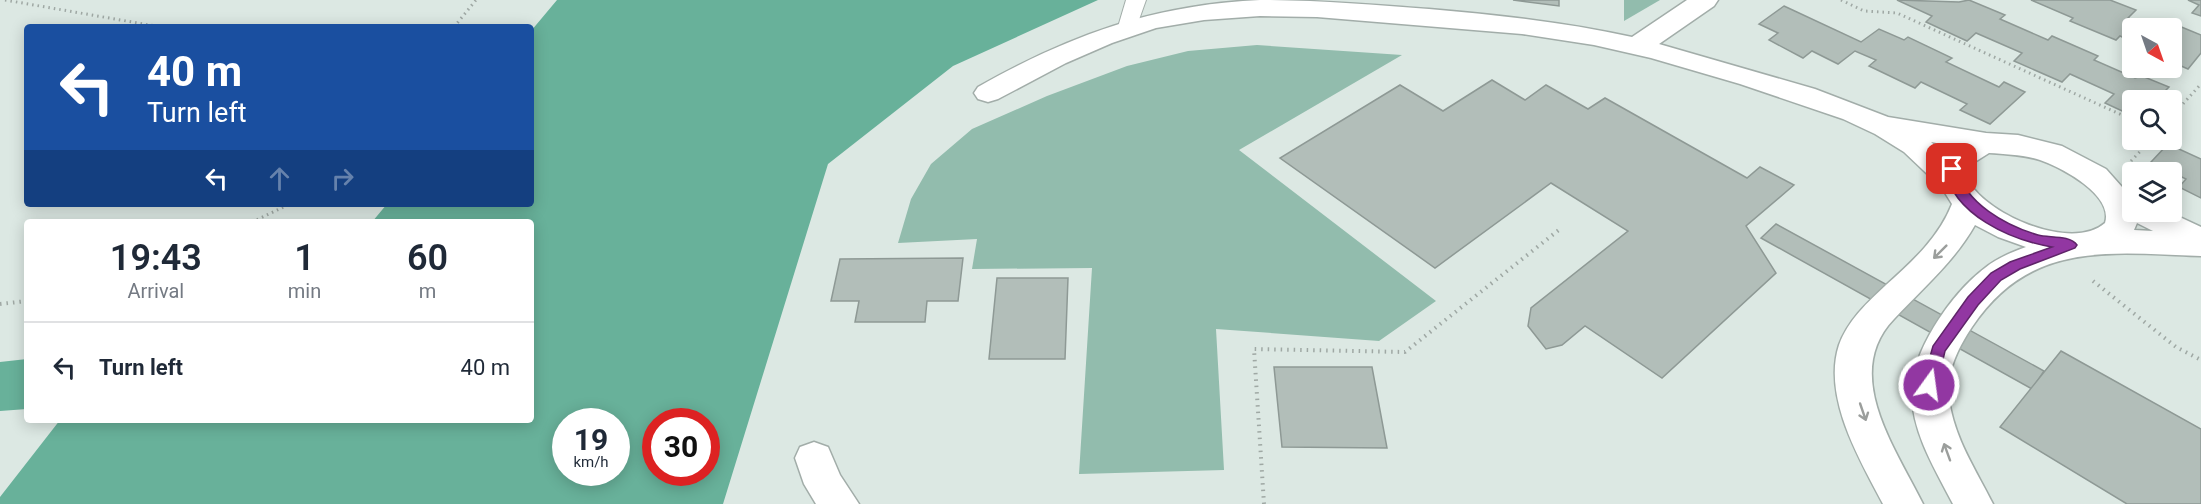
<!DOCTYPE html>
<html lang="en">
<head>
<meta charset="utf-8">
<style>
  body { margin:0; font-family:Roboto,sans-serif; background:#f2f2f3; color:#1f2937; height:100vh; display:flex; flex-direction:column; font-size:22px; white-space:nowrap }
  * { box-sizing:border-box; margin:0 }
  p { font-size:20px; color:#747a83 }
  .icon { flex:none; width:33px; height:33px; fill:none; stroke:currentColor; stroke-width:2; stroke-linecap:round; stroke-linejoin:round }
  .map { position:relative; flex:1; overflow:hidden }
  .details { position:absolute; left:24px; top:219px; width:510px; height:204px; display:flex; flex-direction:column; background:#fff; border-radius:6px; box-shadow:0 3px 15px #0003 }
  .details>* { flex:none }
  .banner { position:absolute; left:24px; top:24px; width:510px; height:183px; border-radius:6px; box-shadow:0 3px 15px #0003; background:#1a4fa0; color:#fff; overflow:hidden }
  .needle { width:39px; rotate:140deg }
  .buttons { position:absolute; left:2122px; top:18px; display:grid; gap:12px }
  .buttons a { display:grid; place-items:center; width:60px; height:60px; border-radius:6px; background:#fff; box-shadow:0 3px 15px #0003; font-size:30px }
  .speed { position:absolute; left:552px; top:408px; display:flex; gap:12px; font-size:30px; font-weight:700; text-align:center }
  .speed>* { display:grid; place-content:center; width:78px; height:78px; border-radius:50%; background:#fff; box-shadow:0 3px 15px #0003; line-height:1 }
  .speed small { font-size:15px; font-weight:400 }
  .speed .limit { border:9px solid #d22; background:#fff; color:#111 }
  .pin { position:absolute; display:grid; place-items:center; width:51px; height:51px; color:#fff; margin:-26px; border-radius:12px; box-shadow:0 3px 9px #0006 }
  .me { position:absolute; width:66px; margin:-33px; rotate:14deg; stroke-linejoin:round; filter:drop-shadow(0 0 4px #0008) }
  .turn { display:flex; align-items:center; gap:21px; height:126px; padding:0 24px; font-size:27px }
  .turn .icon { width:78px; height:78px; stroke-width:2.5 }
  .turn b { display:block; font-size:42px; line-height:51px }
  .lanes { display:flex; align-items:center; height:57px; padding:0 24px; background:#0003; justify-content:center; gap:30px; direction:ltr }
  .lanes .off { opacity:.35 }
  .eta { display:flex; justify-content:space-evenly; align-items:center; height:102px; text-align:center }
  .eta b { font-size:36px; font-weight:600; line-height:42px }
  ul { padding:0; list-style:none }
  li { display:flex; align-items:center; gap:18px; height:90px; padding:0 24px; border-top:2px solid #e0e1e3 }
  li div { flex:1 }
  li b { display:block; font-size:22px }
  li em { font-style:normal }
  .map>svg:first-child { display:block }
</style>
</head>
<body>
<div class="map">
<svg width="2201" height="504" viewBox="0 0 2201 504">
  <rect width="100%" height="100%" fill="#dce8e3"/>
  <g fill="#92bcad">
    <polygon points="1624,0 1660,0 1624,21"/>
    <polygon points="1257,45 1402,55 1239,150 1436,301 1379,341 1216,329 1224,470 1079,474 1092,268 972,269 977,239 898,243 911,199 931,164 972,129 1047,96 1127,66 1188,51"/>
  </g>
  <g fill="#68b19a" fill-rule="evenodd">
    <path d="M 557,0 L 1098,0 L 953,66 L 828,164 L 723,504 L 0,504 L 0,497 L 60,420 L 531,420 L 531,222 L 372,222 L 387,204 L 531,204 L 531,31 ZM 566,422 L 616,422 L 616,472 L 566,472 ZM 656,422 L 706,422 L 706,472 L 656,472 Z"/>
    <polygon points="27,359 27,409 0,411 0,362"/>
  </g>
  <g fill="#b2beb9" stroke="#8e9995" stroke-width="1.5">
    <polygon points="1513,0 1559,0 1559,6"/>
    <polygon points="1897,0 1959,2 1969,0 2005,15 2000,19 2048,40 2052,36 2098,56 2094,60 2135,78 2142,76 2169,87 2156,100 2133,100 2133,116 2105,103 2114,94 2070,74 2062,82 2014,61 2022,53 1976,33 1967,41 1926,22 1932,16"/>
    <polygon points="2031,0 2110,0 2136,10 2128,18 2156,28 2133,28 2133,42 2120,36 2116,40 2070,21 2073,18"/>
    <polygon points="2188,0 2201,0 2201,16 2192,13 2199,5"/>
    <polygon points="1784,6 1861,42 1879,29 1904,40 1908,37 1952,58 1946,62 1999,87 2004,82 2025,92 1990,124 1960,110 1967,104 1921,82 1915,88 1869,66 1876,60 1855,51 1838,64 1812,51 1803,58 1769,40 1778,33 1759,24"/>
    <polygon points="2179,26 2201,35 2201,53 2188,69 2172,62 2172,34"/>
    <polygon points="1492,80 1525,100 1546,85 1588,109 1605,98 1747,178 1760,167 1794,185 1746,226 1776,273 1662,378 1585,326 1562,345 1546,349 1528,326 1531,308 1628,231 1551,183 1435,268 1280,158 1400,85 1443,111"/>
    <polygon points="2168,144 2201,159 2201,198 2179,187 2186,179 2151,162"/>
    <polygon points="1776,224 2044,371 2032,389 1761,238"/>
    <polygon points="963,258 958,301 927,301 925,322 855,322 859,301 831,301 840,259"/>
    <polygon points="997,278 1068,278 1065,359 989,359"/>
    <polygon points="2061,351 2201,429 2201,504 2127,504 2000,427"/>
    <polygon points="1274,367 1372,367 1387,448 1282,447"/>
  </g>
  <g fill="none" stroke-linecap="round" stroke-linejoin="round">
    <defs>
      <polygon id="service" points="1126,0 1146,0 1135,31 1121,31 1118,27"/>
      <g id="minor">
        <path d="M 1260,0 C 1317,0 1373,5 1429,9 C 1497,15 1565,22 1632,37 L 1687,0 L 1718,0 L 1714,6 L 1659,44 L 1815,89 L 1888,117 L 1986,133 L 2018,135 L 2062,146 L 2106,169 L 2130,196 L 2133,212 L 2169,212 L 2201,227 L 2201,256 C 2109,253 2030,240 1972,327 C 1958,348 1945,374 1949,399 C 1954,438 1976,470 1993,504 L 1953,504 C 1936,471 1913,434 1912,397 C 1909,353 1952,293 1985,268 C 1997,258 2012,252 2026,247 L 1998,237 L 1975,225 C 1954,262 1923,288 1894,319 C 1841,374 1896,449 1923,504 L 1883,504 C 1860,460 1822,397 1839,345 C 1848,320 1868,302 1886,285 C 1913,261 1939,237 1952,204 L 1942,188 L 1904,152 L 1875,134 L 1843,119 L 1740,84 L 1651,58 L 1594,45 L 1522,34 L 1317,17 L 1260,16 L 1204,20 L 1156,28 L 1112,43 L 1066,63 L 998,99 L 988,102 L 978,99 L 974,93 L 978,87 C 1070,35 1153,5 1260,0 ZM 1931,142 L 1953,146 L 1945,154 ZM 1989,153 C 2006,154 2024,155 2040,160 C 2061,167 2114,195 2105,223 C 2072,252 1988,215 1969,182 L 1970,165 ZM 2137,223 L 2153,231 L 2134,230 Z"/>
        <polygon points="814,442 828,447 840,475 859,504 816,504 804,484 795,458 800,447"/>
      </g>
    </defs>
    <use href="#service" stroke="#a2ada9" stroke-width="2"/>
    <use href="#minor" stroke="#a2ada9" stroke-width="3"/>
    <g stroke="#9fa8a4" stroke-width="3" stroke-dasharray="1.5 4" stroke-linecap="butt">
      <polyline points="5,0 161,27"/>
      <polyline points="1841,0 1864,11 1897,13 2133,120"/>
      <polyline points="454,27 476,0"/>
      <polyline points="2172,116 2201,84"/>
      <polyline points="2131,161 2151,140"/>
      <polyline points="252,222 290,204"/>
    </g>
    <g stroke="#9fa8a4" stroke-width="4" stroke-dasharray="1.5 5" stroke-linecap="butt">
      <polyline points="2093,281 2176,347 2201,360"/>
      <polyline points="0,304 27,301"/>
      <polyline points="1264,504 1254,349 1405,352 1560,229"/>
    </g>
    <use href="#service" fill="#fff" fill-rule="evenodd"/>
    <use href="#minor" fill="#fff" fill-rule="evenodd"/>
  </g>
  <defs><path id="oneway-shaft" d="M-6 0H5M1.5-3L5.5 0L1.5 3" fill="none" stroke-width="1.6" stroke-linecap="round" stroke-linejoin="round" transform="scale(1.5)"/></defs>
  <g stroke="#9b9e9c">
    <use href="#oneway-shaft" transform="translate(1940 252) rotate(135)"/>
    <use href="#oneway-shaft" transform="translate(1863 412) rotate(71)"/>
    <use href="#oneway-shaft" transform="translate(1947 452) rotate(-110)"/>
  </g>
  <path fill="#9237a2" stroke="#5f2469" stroke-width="1.5" d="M 1952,165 L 1958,169 C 1964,203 2007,226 2038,235 C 2049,238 2070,235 2077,245 L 2075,248 L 2020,269 L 2001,280 L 1978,305 L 1945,351 L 1937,385 L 1929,391 L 1922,385 L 1933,346 L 1968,297 L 1991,273 L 2010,262 L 2052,247 C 2011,240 1953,215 1945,169 Z"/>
</svg>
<div class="buttons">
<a><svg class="needle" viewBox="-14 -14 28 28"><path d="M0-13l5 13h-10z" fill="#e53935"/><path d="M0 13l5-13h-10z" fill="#747a83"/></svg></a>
<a><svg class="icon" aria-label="search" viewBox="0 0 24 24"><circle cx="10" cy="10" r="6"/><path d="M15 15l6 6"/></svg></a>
<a><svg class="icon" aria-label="layers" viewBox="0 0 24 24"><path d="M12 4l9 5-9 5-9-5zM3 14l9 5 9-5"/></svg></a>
</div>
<div class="speed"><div>19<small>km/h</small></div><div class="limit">30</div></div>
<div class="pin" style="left:1952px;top:169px;background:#d93025"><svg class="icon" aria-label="arrive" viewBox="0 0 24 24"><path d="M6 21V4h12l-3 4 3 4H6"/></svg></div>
<svg class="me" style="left:1929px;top:385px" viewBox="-20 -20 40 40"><circle r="17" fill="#9237a2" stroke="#fff" stroke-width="3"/><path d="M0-11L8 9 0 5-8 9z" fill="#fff"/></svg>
<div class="banner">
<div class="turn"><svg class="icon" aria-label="left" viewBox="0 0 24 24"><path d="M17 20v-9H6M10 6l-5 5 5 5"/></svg><div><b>40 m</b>Turn left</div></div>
<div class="lanes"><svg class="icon" aria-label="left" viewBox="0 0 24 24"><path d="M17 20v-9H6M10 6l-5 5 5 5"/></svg><svg class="icon off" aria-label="ahead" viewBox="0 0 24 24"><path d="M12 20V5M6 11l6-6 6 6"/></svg><svg class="icon off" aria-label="right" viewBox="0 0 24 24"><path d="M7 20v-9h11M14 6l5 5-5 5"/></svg></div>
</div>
<section class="details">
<div class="eta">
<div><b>19:43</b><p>Arrival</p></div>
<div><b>1</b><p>min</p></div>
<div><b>60</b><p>m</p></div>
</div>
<ul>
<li><svg class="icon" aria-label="left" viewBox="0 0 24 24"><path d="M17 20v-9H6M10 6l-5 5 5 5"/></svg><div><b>Turn left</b></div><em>40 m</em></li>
</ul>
</section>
</div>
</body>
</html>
